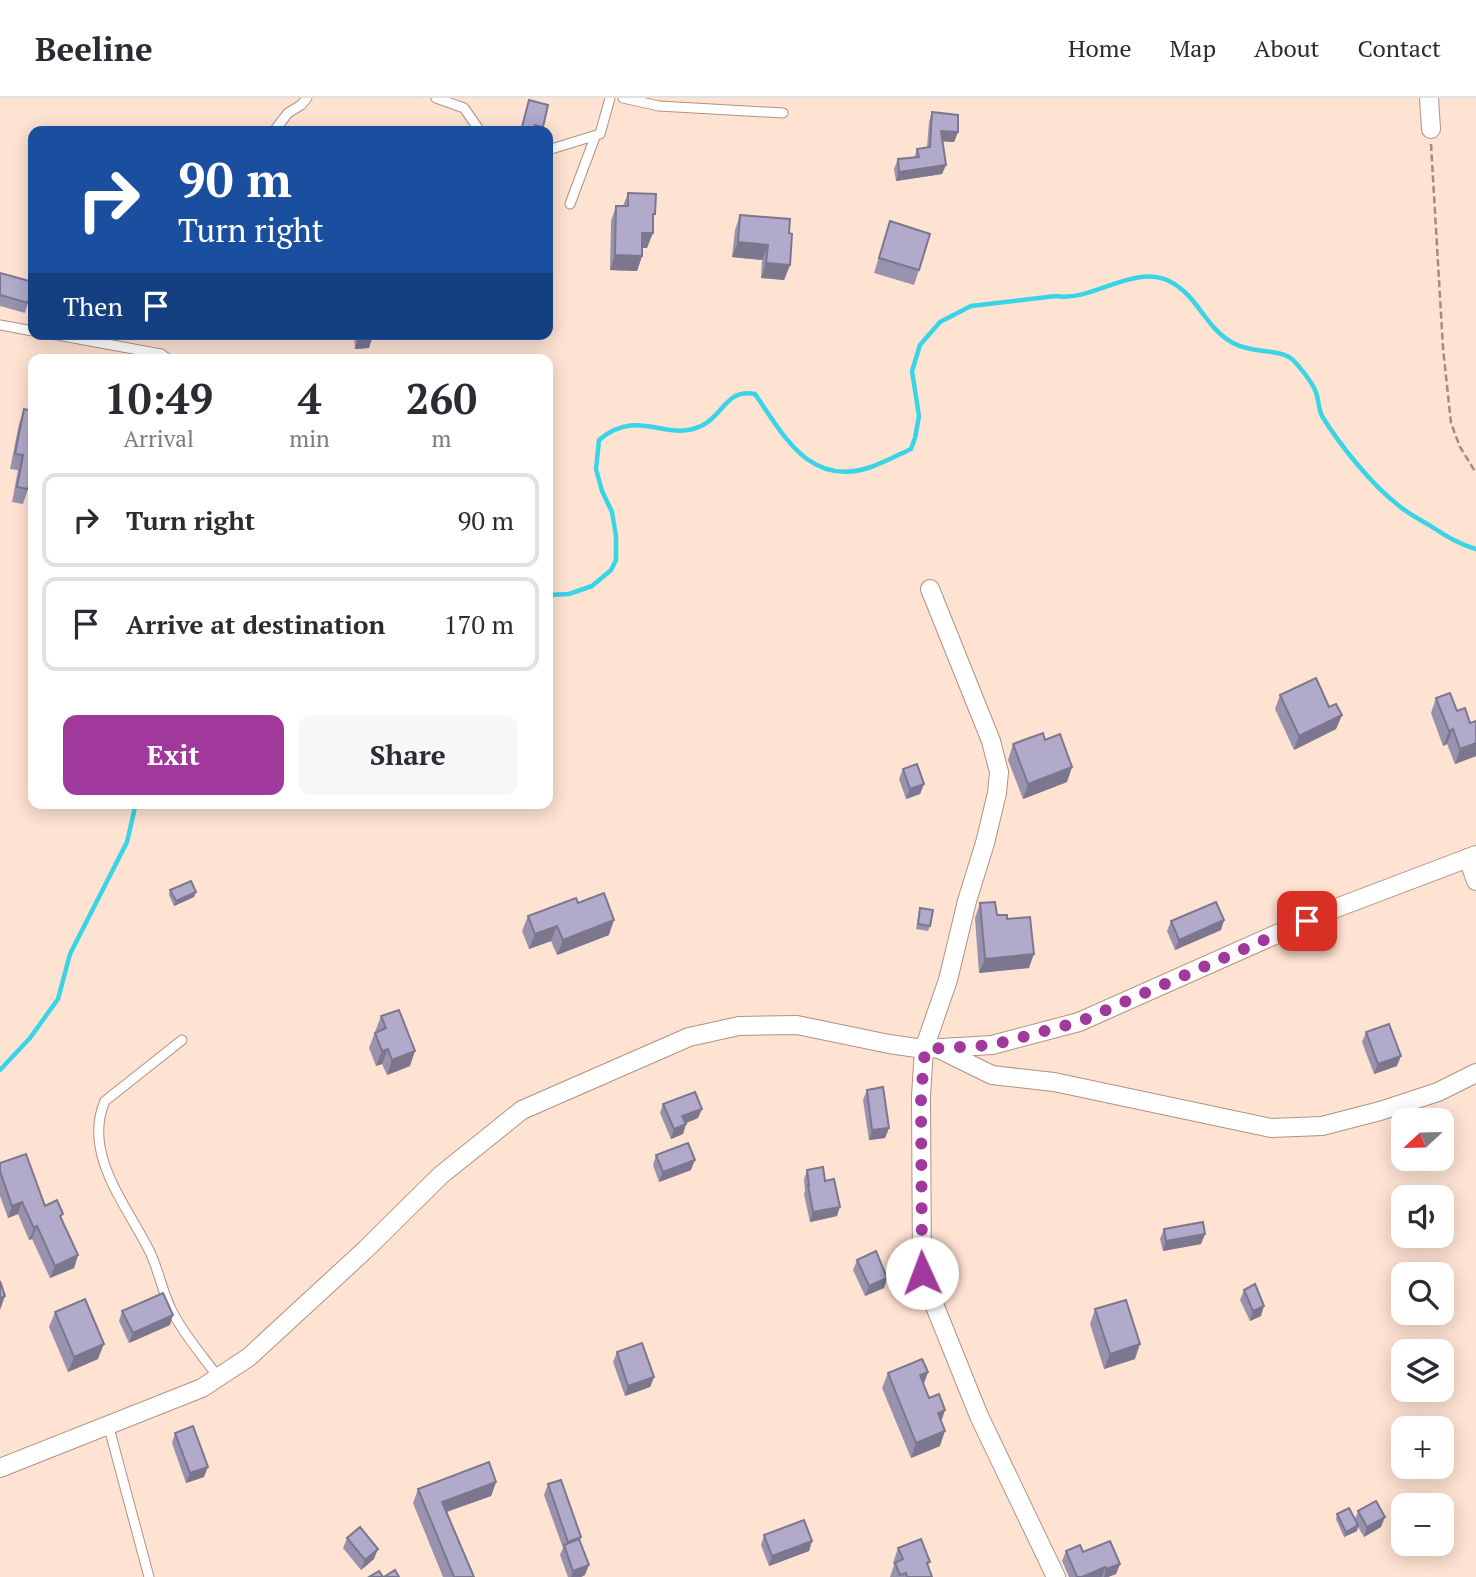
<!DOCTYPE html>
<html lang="en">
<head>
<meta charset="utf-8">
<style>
  body { margin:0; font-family:"PT Serif",serif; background:#f7f7f7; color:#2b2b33; height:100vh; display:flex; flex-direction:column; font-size:26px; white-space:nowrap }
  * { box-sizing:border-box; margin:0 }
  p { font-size:23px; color:#7c7c81 }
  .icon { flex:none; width:38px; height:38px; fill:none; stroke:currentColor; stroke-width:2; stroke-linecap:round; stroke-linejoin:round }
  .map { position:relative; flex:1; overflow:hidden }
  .side { position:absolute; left:28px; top:256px; width:525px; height:455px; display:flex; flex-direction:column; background:#fff; border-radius:14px; box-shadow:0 4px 18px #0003 }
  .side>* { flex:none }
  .top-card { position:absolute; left:28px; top:28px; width:525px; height:214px; border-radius:14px; box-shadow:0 4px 18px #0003; background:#1a4fa0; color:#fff; overflow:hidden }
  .needle { width:46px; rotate:248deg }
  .fabs { position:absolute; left:1391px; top:1010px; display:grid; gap:14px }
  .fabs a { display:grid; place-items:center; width:63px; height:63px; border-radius:14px; background:#fff; box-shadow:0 4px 18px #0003; font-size:35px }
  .pin { position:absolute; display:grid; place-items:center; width:60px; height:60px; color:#fff; margin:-30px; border-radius:14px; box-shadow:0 4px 10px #0006 }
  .me { position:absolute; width:77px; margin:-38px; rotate:358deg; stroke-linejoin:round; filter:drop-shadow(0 0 5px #0008) }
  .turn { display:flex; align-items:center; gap:24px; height:147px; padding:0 35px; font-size:32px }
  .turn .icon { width:91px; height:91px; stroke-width:2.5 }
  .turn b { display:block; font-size:49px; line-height:60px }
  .then { display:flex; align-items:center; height:66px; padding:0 35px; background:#0003; gap:14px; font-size:26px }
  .eta { display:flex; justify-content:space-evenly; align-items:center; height:119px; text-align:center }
  .eta b { font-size:42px; font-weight:700; line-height:49px }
  .button { display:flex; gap:14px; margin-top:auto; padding:14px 35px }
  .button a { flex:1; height:80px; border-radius:14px; background:#a1399c; color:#fff; font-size:28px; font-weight:700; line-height:80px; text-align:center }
  .button a+a { background:#f7f7f7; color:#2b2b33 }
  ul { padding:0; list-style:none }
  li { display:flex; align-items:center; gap:21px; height:94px; margin:0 14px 10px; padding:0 21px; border:4px solid #e1e1e2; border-radius:14px }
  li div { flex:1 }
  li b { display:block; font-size:26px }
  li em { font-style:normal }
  header { display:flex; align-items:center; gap:42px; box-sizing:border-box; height:98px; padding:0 35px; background:#fff; border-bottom:2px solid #e1e1e2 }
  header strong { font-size:33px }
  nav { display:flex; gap:38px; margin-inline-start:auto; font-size:24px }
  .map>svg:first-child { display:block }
</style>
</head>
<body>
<header>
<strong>Beeline</strong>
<nav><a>Home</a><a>Map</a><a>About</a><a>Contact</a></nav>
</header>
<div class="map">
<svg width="1476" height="1479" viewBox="0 0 1476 1479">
  <rect width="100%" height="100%" fill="#fee2d2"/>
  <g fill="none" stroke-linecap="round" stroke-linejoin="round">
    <g stroke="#39d5e6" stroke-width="4.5">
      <path d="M 548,497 L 569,496 L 592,488 L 611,472 L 616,462 L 616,438 L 612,414 L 602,393 L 596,371 L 599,342 C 639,308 667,346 703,327 C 723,317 727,290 755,296 C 784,338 810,390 871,369 C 885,364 898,357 911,351 L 915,340 L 919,318 L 912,273 L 920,247 L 940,224 L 971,208 L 1056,198 C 1093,204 1132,166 1169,183 C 1198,197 1204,229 1233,245 C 1252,256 1280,250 1293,262 C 1300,269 1311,283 1315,292 C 1319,300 1318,310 1322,318 C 1339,346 1372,387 1398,407 C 1407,415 1419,421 1429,427 C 1445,437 1458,446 1476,451"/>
      <polyline points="0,972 30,940 58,901 70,856 127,744 136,705"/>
    </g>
    <defs>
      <g id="service">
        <polyline points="436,0 464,10 480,33"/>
        <polyline points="623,0 659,8 783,15"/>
        <polyline points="274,33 288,15 301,7 307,0"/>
        <polyline points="548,52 600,36 610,0"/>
        <polyline points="570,106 595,39"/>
        <polyline points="0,227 33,233"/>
        <polyline points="52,236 161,256 168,261"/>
        <path d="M 182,942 L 105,1003 C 82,1055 127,1108 149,1152 C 159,1172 162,1194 172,1213 C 183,1236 203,1258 218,1279"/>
        <polyline points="108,1326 149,1479"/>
      </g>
      <g id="minor">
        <polyline points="1429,0 1431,31"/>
        <polyline points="930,491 991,643 999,674 997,695 985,745 967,803 948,882 924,951 921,998 922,1176 979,1318 1056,1479"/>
        <polyline points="1468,760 1476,783"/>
        <polyline points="937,950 992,977 1054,984 1271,1030 1322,1028 1380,1013 1438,994 1476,975"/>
        <polyline points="0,1370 202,1290 249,1259 365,1152 441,1077 522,1012 689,939 739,928 797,927 889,946 924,951 992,947 1079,924 1331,812 1476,757"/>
      </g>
    </defs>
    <use href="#service" stroke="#b29280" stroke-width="11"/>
    <use href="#minor" stroke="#b29280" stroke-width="20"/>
    <polyline stroke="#a28d81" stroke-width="2.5" stroke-dasharray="7 3.5" stroke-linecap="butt" points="1431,46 1443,250 1451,325 1460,349 1476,375"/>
    <use href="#service" stroke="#fff" stroke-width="9"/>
    <use href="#minor" stroke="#fff" stroke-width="18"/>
  </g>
  <g fill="#9892af">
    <polygon points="529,2 543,29 541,33 520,33"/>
    <polygon points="932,14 958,34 954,44 942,43 946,67 942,76 896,83 894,71 898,61 914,60 917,51 927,49 929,24"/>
    <polygon points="628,95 653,122 647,150 642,150 642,158 637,173 610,172 611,123 616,108 623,108"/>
    <polygon points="740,117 789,135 790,167 784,182 761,180 762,162 732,159 735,132"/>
    <polygon points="890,123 919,172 914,187 874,175"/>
    <polygon points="0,175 28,205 25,215 0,208"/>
    <polygon points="354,236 372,236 369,250 355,251"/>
    <polygon points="24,311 28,391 23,406 12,404 18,372 10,371 19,326"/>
    <polygon points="1280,597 1329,609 1342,617 1336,631 1294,652 1275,611"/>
    <polygon points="1436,600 1457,613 1470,625 1476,623 1476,658 1455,666 1447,646 1443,648 1431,615"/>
    <polygon points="1013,646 1072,669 1067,684 1023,701 1008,662"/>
    <polygon points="903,671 924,686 920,696 906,701 899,681"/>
    <polygon points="170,792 194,799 174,808 169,797"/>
    <polygon points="578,805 609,837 557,857 551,843 529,851 522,833 528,818"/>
    <polygon points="980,805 997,817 1007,821 1029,870 979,875 975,820"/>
    <polygon points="920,810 930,828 928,833 916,831"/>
    <polygon points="1224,822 1221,832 1175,852 1167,833 1171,823"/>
    <polygon points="381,918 410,968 387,977 382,966 376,968 369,950"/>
    <polygon points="1366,934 1397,968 1374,976 1362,944"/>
    <polygon points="867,992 889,1030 885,1040 869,1042 863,1002"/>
    <polygon points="663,1006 698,1020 686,1025 683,1036 671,1041 660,1015"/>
    <polygon points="656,1057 691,1072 659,1084 653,1067"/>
    <polygon points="0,1065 45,1108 62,1121 78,1157 74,1170 50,1180 32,1141 29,1142 18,1116 8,1120 0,1098"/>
    <polygon points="807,1072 825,1083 837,1118 810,1124 804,1096 805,1093 804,1081"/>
    <polygon points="1164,1131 1205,1136 1201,1146 1163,1153 1160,1141"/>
    <polygon points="857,1162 887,1180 884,1190 865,1198 853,1172"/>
    <polygon points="1244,1192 1261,1218 1250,1223 1240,1202"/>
    <polygon points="1095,1211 1135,1261 1104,1271 1090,1226"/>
    <polygon points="122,1213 170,1227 129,1245 119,1223"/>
    <polygon points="55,1214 98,1261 68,1274 49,1229"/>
    <polygon points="617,1254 654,1279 650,1289 625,1298 613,1264"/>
    <polygon points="928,1274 924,1286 929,1300 945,1312 941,1322 940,1348 911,1360 882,1290 888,1275"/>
    <polygon points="175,1335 204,1379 186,1385 172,1345"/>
    <polygon points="496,1384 491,1398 447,1414 474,1479 443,1479 413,1405 418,1391"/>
    <polygon points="548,1386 581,1439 580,1444 585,1477 581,1479 568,1479 560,1457 563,1450 544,1397"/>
    <polygon points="1358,1413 1381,1429 1364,1439 1358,1429 1357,1433 1344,1439 1336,1421 1337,1416 1355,1421"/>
    <polygon points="764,1437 812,1443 809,1453 769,1468 761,1447"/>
    <polygon points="347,1440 374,1461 361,1472 343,1450"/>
    <polygon points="898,1450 928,1469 932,1479 890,1479 894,1467 893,1465"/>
    <polygon points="1066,1453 1083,1454 1120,1466 1116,1476 1108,1479 1069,1479 1062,1463"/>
  </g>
  <g fill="#7c778e">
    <polygon points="941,33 958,34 954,44 937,43"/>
    <polygon points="946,67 942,76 896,83 899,74"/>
    <polygon points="642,135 653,135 647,150 637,150"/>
    <polygon points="738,144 768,147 762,162 732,159"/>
    <polygon points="615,157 642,158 637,173 610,172"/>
    <polygon points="766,165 790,167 784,182 761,180"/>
    <polygon points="372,240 369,250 355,251 358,241"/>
    <polygon points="1342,617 1336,631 1294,652 1299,638"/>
    <polygon points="1453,631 1447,646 1443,648 1449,633"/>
    <polygon points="1476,645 1476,658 1455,666 1460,651"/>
    <polygon points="1072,669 1067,684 1023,701 1028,686"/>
    <polygon points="924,686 920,696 906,701 910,691"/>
    <polygon points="196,794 194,799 174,808 176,803"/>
    <polygon points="614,822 609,837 557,857 563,842"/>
    <polygon points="1224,822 1221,832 1175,852 1179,842"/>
    <polygon points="557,828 551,843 529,851 535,836"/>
    <polygon points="1034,856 1029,870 979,875 985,861"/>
    <polygon points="388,951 382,966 376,968 382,953"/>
    <polygon points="415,953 410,968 387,977 392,962"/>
    <polygon points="1401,958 1397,968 1374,976 1378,966"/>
    <polygon points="702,1011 698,1020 679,1028 682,1018"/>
    <polygon points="686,1026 683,1036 671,1041 674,1031"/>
    <polygon points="889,1030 885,1040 869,1042 872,1032"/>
    <polygon points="695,1062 691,1072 659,1084 663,1074"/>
    <polygon points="22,1104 18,1116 8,1120 12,1108"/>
    <polygon points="840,1109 837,1118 810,1124 813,1114"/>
    <polygon points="37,1128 32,1141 29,1142 34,1130"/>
    <polygon points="1205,1136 1201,1146 1163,1153 1166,1143"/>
    <polygon points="78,1157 74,1170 50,1180 55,1168"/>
    <polygon points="887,1180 884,1190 865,1198 869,1188"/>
    <polygon points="5,1198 0,1212 0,1200"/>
    <polygon points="1264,1208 1261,1218 1250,1223 1253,1213"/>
    <polygon points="173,1217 170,1227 129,1245 133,1235"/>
    <polygon points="104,1246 98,1261 68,1274 74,1259"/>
    <polygon points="1140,1246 1135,1261 1104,1271 1110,1256"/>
    <polygon points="928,1274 922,1289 920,1277"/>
    <polygon points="654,1279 650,1289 625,1298 628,1288"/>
    <polygon points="945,1312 940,1327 938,1315"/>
    <polygon points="945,1333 940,1348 911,1360 916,1345"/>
    <polygon points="208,1369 204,1379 186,1385 190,1375"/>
    <polygon points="496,1384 491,1398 437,1417 442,1404"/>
    <polygon points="1385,1419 1381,1429 1364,1439 1367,1429"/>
    <polygon points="1358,1427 1357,1433 1344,1439 1346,1434"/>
    <polygon points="812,1443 809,1453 769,1468 772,1458"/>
    <polygon points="378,1451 374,1461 361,1472 365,1462"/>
    <polygon points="1120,1466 1116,1476 1108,1479 1104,1479 1106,1471"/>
    <polygon points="589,1467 585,1477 581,1479 571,1479 573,1473"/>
    <polygon points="1105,1469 1102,1479 1082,1479"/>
  </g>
  <g fill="#b1aacb" stroke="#7c778e" stroke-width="2">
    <polygon points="529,2 548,7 543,29 535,27 533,33 521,33"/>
    <polygon points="932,14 958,17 958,34 941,33 946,67 899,74 898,61 919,59 917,51 930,49"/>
    <polygon points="628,95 656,96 655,116 653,116 653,135 642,135 642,158 615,157 616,108 628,108"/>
    <polygon points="740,117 790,121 789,135 792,136 790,167 766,165 768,147 738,144"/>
    <polygon points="890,123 930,136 919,172 879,160"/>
    <polygon points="0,175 33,184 28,205 0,197"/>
    <polygon points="358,236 372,236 372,240 358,241"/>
    <polygon points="24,311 33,313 33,367 28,391 17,389 23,357 15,356"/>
    <polygon points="1316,580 1329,609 1336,606 1342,617 1299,638 1280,597"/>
    <polygon points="1450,595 1457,613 1465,610 1470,625 1476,623 1476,645 1460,651 1453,631 1449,633 1436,600"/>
    <polygon points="1043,635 1045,642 1060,636 1072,669 1028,686 1013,646"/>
    <polygon points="917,666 924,686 910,691 903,671"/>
    <polygon points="191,783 196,794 176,803 170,792"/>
    <polygon points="604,795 614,822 563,842 557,828 535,836 528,818 576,800 578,805"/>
    <polygon points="995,804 997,817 1007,817 1007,821 1030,819 1034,856 985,861 980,805"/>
    <polygon points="1216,804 1224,822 1179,842 1171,823"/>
    <polygon points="920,810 933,812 930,828 918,826"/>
    <polygon points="399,912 415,953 392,962 388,951 382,953 375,935 386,930 381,918"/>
    <polygon points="1389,926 1401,958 1378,966 1366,934"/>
    <polygon points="883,989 889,1030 872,1032 867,992"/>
    <polygon points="695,994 702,1011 682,1018 686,1026 674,1031 663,1006"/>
    <polygon points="688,1045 695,1062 663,1074 656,1057"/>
    <polygon points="26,1056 45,1108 57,1102 63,1116 60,1118 78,1157 55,1168 37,1128 34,1130 22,1104 12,1108 0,1073 0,1065"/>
    <polygon points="823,1069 825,1083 834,1081 840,1109 813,1114 808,1087 809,1087 807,1072"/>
    <polygon points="1203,1124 1205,1136 1166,1143 1164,1131"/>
    <polygon points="876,1153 887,1180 869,1188 857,1162"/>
    <polygon points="0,1183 5,1198 0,1200"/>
    <polygon points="1255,1186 1264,1208 1253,1213 1244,1192"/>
    <polygon points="163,1195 173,1217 133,1235 122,1213"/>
    <polygon points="85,1201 104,1246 74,1259 55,1214"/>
    <polygon points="1126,1202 1140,1246 1110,1256 1095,1211"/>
    <polygon points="642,1245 654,1279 628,1288 617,1254"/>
    <polygon points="922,1261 928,1274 920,1277 929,1300 939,1296 945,1312 938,1315 945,1333 916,1345 888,1275"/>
    <polygon points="193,1328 208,1369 190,1375 175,1335"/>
    <polygon points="489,1364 496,1384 442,1404 474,1479 454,1479 418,1391"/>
    <polygon points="561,1382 581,1439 568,1444 548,1386"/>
    <polygon points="1376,1403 1385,1419 1367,1429 1358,1413"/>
    <polygon points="1349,1410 1358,1427 1346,1434 1337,1416"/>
    <polygon points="804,1422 812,1443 772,1458 764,1437"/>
    <polygon points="360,1429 378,1451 365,1462 347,1440"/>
    <polygon points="579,1441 589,1467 573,1473 564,1447"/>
    <polygon points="921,1441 930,1464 927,1465 932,1479 907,1479 906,1475 900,1477 895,1465 903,1461 898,1450"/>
    <polygon points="1110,1443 1120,1466 1106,1471 1105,1469 1082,1479 1077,1479 1066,1453 1080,1447 1083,1454"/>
    <polygon points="395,1472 399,1479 384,1479"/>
    <polygon points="379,1473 383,1479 369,1479"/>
  </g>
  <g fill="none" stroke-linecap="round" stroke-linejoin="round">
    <polyline stroke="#a1399c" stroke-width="12" stroke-dasharray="0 21.6" points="922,1175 921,998 925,951 992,947 1079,924 1307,823"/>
  </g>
</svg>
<div class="fabs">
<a><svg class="needle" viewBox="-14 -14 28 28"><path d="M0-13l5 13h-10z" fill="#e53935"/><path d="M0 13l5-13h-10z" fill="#7c7c81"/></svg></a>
<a><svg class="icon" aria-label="sound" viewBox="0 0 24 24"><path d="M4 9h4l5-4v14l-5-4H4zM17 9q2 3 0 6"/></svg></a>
<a><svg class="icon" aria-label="search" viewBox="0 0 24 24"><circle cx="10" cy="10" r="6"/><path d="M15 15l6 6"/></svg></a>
<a><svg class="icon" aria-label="layers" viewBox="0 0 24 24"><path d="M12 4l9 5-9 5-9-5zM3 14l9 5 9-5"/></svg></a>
<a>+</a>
<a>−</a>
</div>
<div class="pin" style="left:1307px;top:823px;background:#d93025"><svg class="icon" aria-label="arrive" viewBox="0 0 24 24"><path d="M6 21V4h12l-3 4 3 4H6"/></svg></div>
<svg class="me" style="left:922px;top:1175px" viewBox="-20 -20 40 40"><circle r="19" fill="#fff"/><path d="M0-13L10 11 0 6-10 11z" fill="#a1399c"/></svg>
<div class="top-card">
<div class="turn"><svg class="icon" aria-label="right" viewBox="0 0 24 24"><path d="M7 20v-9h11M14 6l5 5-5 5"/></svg><div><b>90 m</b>Turn right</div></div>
<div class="then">Then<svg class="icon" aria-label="arrive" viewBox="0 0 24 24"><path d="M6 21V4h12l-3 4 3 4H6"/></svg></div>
</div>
<section class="side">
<div class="eta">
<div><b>10:49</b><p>Arrival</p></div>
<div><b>4</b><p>min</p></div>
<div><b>260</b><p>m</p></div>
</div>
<ul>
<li><svg class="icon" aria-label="right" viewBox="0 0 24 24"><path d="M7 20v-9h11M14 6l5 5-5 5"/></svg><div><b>Turn right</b></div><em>90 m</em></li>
<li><svg class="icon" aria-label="arrive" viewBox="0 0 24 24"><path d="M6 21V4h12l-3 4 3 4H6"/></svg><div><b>Arrive at destination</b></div><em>170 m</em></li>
</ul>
<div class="button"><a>Exit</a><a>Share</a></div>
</section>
</div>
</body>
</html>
